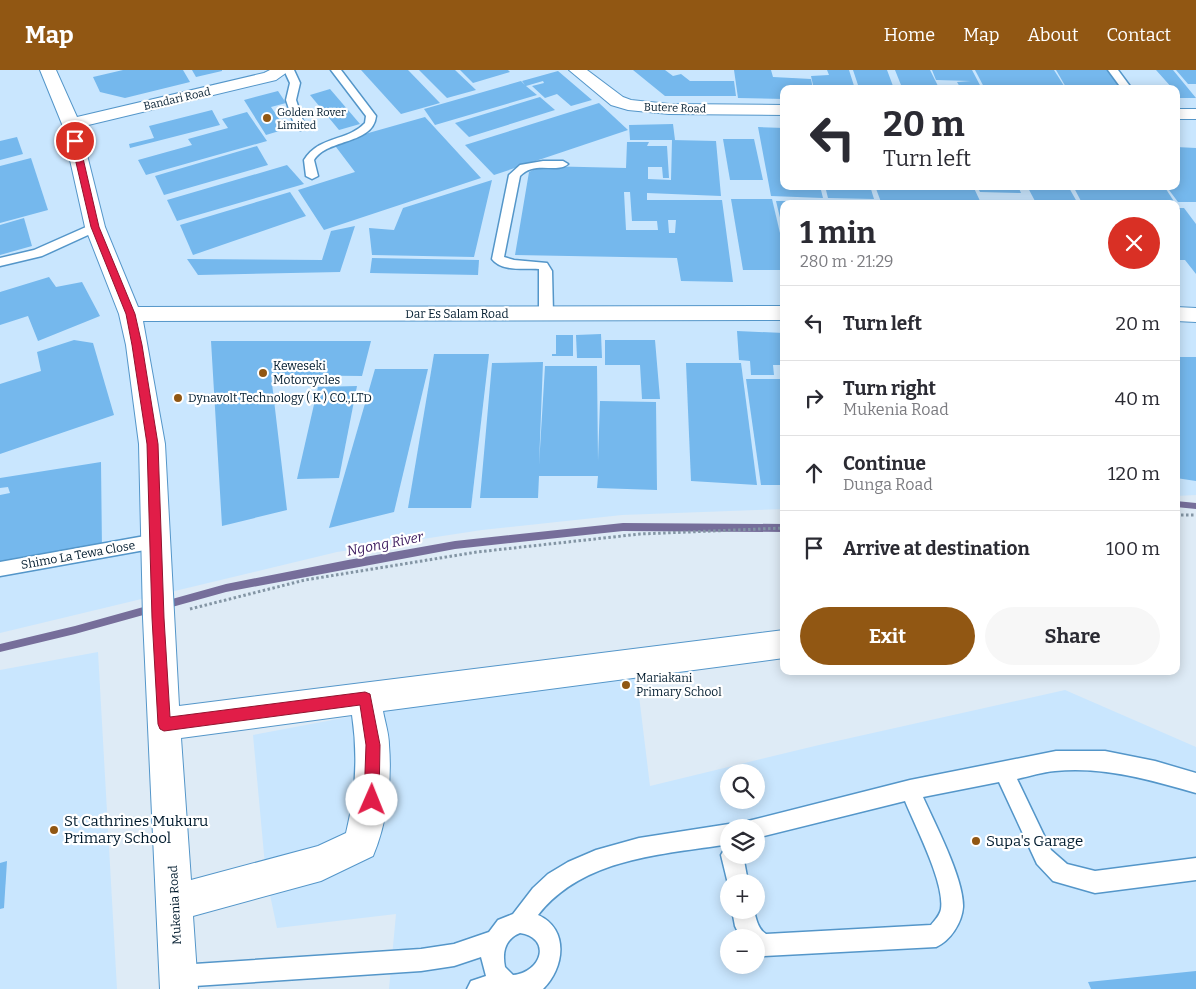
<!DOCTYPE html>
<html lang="en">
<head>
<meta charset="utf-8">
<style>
  body { margin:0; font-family:Bitter,serif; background:#f7f7f7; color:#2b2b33; height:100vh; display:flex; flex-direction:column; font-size:19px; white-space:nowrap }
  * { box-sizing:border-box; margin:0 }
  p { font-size:16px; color:#7c7c81 }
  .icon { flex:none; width:28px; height:28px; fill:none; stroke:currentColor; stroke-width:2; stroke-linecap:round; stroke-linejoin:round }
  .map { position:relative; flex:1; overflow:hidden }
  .details { position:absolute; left:780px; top:130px; width:400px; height:475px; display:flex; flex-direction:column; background:#fff; border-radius:10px; box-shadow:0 2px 12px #0003 }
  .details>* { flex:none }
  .hud { position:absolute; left:780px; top:15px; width:400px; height:105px; border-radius:10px; box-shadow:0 2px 12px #0003; background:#fff; color:#2b2b33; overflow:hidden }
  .tools { position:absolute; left:720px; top:694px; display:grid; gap:10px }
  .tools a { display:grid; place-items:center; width:45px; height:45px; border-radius:50%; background:#fff; box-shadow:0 2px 12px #0003; font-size:25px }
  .pin { position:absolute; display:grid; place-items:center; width:42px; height:42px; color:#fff; margin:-21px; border:2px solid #fff; border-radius:50%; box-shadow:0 1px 5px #0007 }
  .me { position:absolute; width:55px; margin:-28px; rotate:1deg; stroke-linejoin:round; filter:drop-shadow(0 0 4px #0008) }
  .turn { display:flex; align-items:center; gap:18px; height:105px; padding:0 20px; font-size:22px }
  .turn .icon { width:65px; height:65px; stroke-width:2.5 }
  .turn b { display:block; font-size:35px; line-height:42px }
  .round { display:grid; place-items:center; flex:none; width:52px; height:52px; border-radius:26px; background:#f7f7f7 }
  .summary { display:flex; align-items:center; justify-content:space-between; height:85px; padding:0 20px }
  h1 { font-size:30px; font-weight:700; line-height:38px }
  .cta { display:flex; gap:10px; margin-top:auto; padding:10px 20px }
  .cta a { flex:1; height:58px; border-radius:30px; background:#915713; color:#fff; font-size:20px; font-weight:700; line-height:58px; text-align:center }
  .cta a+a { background:#f7f7f7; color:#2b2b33 }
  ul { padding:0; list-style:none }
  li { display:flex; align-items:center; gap:15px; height:75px; padding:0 20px; border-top:1px solid #e1e1e2 }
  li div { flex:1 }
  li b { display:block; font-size:19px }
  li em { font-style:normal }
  header { display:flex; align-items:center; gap:30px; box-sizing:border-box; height:70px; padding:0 25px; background:#915713; color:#fff }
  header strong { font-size:24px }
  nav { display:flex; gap:28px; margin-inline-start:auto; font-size:18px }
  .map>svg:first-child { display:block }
</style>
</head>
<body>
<header>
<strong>Map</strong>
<nav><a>Home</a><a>Map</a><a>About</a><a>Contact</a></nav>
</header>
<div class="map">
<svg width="1196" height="919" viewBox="0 0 1196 919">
  <rect width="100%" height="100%" fill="#deebf6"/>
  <g fill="#c9e6fe" fill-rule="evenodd">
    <path d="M 0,0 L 1196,0 L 1196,425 L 1176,426 L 1176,134 L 784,134 L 784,439 L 622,445 L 482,460 L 337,482 L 0,563 ZM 784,19 L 1176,19 L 1176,116 L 784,116 Z"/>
    <polygon points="98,582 117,919 0,919 0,600"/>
    <path d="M 635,593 L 650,716 L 819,675 L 1065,620 L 1196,677 L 1196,919 L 389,919 L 396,844 L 277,858 L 266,806 L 253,665 ZM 729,702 L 756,702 L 756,730 L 729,730 ZM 729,758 L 756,758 L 756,785 L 729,785 ZM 729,812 L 756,812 L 756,840 L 729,840 ZM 729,868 L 756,868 L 756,895 L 729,895 Z"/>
  </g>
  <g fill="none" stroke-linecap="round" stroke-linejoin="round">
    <g fill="#766e9a" fill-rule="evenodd">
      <polygon points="1176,431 1196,433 1196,439 1176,437"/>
      <polygon points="623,453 784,454 784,462 623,461 455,479 226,522 75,564 0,582 0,574 75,556 226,514 348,490 455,471"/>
    </g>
  </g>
  <g fill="#75b8ed" fill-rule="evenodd">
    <polygon points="123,0 183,0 190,12 125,28 100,22 93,7"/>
    <polygon points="192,0 222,0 222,1 196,7"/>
    <polygon points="361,0 408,0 440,33 401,44"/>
    <polygon points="419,0 455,0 476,20 447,28"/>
    <polygon points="460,0 508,0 510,2 473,13"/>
    <polygon points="633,0 665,0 673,6 681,4 690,11 734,11 736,26 665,26"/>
    <polygon points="734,0 771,0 773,7 811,9 813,19 784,19 784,29 738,28"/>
    <polygon points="827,0 849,0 855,19 814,19 811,6 829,5"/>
    <polygon points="853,0 887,0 893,16 858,15"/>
    <polygon points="895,0 930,0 938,16 901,15"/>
    <polygon points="932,0 972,0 982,19 961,19 957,12 971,11 936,10"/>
    <polygon points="975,0 1054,0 1066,19 985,19"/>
    <polygon points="1056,0 1108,0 1124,19 1067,19"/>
    <polygon points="1156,0 1173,0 1196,28 1176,28 1176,19 1173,19"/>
    <polygon points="1176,0 1196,0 1196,14 1188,14"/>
    <polygon points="558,1 592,30 571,36 557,24 545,28 532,16 544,13 543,11 526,16 537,25 435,55 424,39 521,11 525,15 522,11"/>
    <polygon points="330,19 360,54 339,60 310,25"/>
    <polygon points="278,21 286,33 271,37 286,59 266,65 244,30"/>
    <polygon points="540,27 555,40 469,67 455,53"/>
    <polygon points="599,33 628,60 494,105 465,75"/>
    <polygon points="212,40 220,55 130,78 129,74 154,68 149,56"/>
    <polygon points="247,42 267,71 146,105 138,90 192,75 188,69 228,58 222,49"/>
    <polygon points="425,47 481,108 324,160 298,120 355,102 333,73"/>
    <polygon points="673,54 675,70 630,70 629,55"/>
    <polygon points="758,57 784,58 784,116 820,116 823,128 771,126"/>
    <polygon points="17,67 23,84 0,90 0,71"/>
    <polygon points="723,69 754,69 763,110 730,110"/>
    <path d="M 672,70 L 716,71 L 721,126 L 647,123 L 647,130 L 722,130 L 733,212 L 681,211 L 677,188 L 515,185 L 529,102 L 541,96 L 626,98 L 627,72 L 649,72 L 647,76 L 667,76 L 669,108 L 663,108 L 662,97 L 648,97 L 648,109 L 671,110 ZM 624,122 L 630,122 L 632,151 L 657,151 L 658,160 L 626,160 ZM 668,150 L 676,150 L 675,163 L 669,163 Z"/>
    <polygon points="257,76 268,95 164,125 155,106"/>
    <polygon points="1176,77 1196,78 1196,132 1178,132 1166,116 1176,116"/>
    <polygon points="31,88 48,140 0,153 0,96"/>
    <polygon points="287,95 304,114 177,151 167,130"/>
    <polygon points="492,110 474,187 372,185 369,158 394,160 403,138"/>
    <polygon points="825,116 870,116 874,129 828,128"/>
    <polygon points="875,116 973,116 980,131 881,132"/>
    <polygon points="977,116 1018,116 1021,123 980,122"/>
    <polygon points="1027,116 1068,116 1077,132 1035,131"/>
    <polygon points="1073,116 1164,116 1175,133 1081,131"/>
    <polygon points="290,122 306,146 193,185 180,155"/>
    <polygon points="731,129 772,129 784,180 784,200 743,200"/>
    <polygon points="776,131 817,131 818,134 784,134 783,160"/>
    <polygon points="1176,138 1184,138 1196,154 1196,204 1185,190 1176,190"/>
    <polygon points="24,148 32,176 0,185 0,155"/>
    <polygon points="355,156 340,202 198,205 187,189 322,190 331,161"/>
    <polygon points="372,188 479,190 478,205 370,203"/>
    <polygon points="49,207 56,217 82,212 100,246 38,271 28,246 0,255 0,222"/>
    <polygon points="737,261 784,263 784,295 773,295 774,305 751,305 750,291 739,290"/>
    <polygon points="601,264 602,288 577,288 576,265"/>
    <polygon points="556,265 573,265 573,286 552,286 552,284 556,284"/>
    <polygon points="74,270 93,273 114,345 0,384 0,314 41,301 37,282"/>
    <polygon points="605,270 655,270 660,329 642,329 640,295 605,295"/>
    <polygon points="211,271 371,271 362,306 271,305 287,440 222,456"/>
    <polygon points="434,284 489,284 471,438 408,438"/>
    <polygon points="1176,287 1196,287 1196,411 1176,408"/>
    <polygon points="543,292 539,395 545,296 597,296 598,391 600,331 656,332 657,420 597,418 598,406 539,406 538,428 480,428 492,293"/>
    <polygon points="686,293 741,293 757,415 691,411"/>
    <polygon points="375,299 428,299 394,442 329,458"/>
    <polygon points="746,309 784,309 784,415 761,415"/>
    <polygon points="357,316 339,408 297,409 318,317"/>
    <polygon points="101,392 102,480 0,495 0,425 10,423 8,417 0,418 0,408"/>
    <polygon points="7,791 4,838 0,839 0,793"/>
    <polygon points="1196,901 1196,919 1091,919 1088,912"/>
  </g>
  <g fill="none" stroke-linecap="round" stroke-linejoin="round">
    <defs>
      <g id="service">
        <polygon points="284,0 294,0 300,13 296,30 305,57 304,59 300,60 295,57 286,30 290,13"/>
        <path d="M 331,0 L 341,0 L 376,46 C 373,75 328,68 314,90 L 318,106 L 312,109 L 306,106 L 304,90 C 320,65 347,72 365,53 L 366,46 Z"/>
        <polygon points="1108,0 1118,0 1132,19 1122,19"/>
        <path d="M 543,91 L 563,91 L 568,94 C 557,104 535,90 520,106 L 504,187 L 514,190 L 547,193 L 552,201 L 553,244 L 551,247 L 541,247 L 539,244 L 539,199 C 524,198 502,202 492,189 L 509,105 L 520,95 Z"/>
        <polygon points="95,153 99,154 101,157 99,160 42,186 0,196 0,188 34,180"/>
        <polygon points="156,464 162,466 164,471 162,476 156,478 0,506 0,492"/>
        <path d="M 1056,681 L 1105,681 L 1155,691 L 1196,703 L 1196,723 C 1151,710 1103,696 1055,701 C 1043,702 1030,706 1017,709 L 1051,780 L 1067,794 L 1095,801 L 1196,788 L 1196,810 L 1095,823 L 1053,811 L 1037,794 L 999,712 L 923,727 C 935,754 964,809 963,837 C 962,853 950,871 936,877 L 764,886 L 756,883 L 756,868 L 741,868 L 735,856 L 732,840 L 754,840 C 756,849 758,859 766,864 L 931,855 C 935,850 940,845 941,839 C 945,813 915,756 905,731 L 756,768 L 756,758 L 745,758 L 748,751 L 910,710 Z"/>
        <path d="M 729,754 L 737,758 L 729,758 L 729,774 C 662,785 584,787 538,845 C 570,859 564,899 543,919 L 467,919 L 471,911 L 486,906 L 481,887 L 454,896 L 421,901 L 179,917 L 171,914 L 168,906 L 171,898 L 179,895 L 421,879 L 454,874 L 489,862 L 498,850 L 513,844 L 533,818 L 548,804 L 568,792 L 596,780 L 639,768 ZM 520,863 C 552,868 542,902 513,905 L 505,897 C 502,882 505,869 520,863 Z"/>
        <polygon points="729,776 729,785 743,785 748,812 729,812 729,818 721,785 725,778"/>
      </g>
      <g id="minor">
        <path d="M 40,0 L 56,0 L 77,47 L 264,3 L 270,0 L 290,0 L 276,10 L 80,57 L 105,157 L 138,237 L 784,236 L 784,250 L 143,251 L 165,374 L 179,636 L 784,560 L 784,588 L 383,641 C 385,652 389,664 389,675 C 392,712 387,753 373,786 L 321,811 L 193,846 L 198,919 L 160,919 L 143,548 L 139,374 L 126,275 L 119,244 L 85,157 L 62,54 ZM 352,645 C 358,686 356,722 346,763 L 318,776 L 191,810 L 181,668 Z"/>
        <polygon points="569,0 587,0 623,27 631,30 669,34 784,35 784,45 669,44 628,40 611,35"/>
        <rect x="1176" y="39" width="20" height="10"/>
        <polygon points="1176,237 1196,238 1196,252 1176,251"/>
      </g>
    </defs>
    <use href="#service" stroke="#5496c9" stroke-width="3"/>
    <use href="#minor" stroke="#5496c9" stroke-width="2"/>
    <g stroke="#8395a4" stroke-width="3" stroke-dasharray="2.5 2.5" stroke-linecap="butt">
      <polyline points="1176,445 1196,445"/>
      <polyline points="190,539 305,510 477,482 640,464 784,458"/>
    </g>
    <use href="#service" fill="#fff" fill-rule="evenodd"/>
    <use href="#minor" fill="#fff" fill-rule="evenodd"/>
  </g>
  <polygon fill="#e11d48" stroke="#92132f" points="75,69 79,71 99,157 135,244 142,275 158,374 164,548 170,647 365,622 370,624 380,675 379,730 377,735 372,737 366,735 364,730 366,675 360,635 164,661 160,659 158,654 152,548 147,374 132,275 126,244 91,157 71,71"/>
  <g fill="#915713" stroke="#fff" stroke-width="2">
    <circle cx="267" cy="48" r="5"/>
    <circle cx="263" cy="303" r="5"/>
    <circle cx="178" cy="328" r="5"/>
    <circle cx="626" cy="615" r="5"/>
    <circle cx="54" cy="760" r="5"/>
    <circle cx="976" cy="771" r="5"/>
  </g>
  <g text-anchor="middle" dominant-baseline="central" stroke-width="4.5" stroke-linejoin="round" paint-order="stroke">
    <g font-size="11" fill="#001b2e" stroke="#fff">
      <text transform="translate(177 29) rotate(-13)">Bandari Road</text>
      <text transform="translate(675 38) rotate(2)">Butere Road</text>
    </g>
    <g font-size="11" fill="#001b2e" stroke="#fff" text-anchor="start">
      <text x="277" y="42">Golden Rover<tspan x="277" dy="13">Limited</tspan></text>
    </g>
    <g font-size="12" fill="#001b2e" stroke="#fff">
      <text x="457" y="244">Dar Es Salam Road</text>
      <text transform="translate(78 485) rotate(-10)">Shimo La Tewa Close</text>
      <text transform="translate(175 835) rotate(-93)">Mukenia Road</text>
    </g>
    <g font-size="12" fill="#001b2e" stroke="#fff" text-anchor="start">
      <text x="273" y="296">Keweseki<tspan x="273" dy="14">Motorcycles</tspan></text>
      <text x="188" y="328">Dynavolt Technology ( K ) CO.,LTD</text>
      <text x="636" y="608">Mariakani<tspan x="636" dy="14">Primary School</tspan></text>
    </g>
    <g font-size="14" font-style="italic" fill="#422163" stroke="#fff">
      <text transform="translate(385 474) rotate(-11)">Ngong River</text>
    </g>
    <g font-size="15" fill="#001b2e" stroke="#fff" text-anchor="start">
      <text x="64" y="751">St Cathrines Mukuru<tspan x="64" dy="17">Primary School</tspan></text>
      <text x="986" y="771">Supa's Garage</text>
    </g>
  </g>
</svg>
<div class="tools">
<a><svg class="icon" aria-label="search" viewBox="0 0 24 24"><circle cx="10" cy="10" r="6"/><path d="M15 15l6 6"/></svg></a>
<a><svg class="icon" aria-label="layers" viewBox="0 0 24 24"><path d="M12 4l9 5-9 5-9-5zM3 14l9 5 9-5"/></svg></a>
<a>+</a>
<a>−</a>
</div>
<div class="pin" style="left:75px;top:71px;background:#d93025"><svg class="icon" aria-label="arrive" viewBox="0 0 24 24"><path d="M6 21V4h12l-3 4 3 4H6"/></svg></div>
<svg class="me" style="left:372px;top:730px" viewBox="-20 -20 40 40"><circle r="19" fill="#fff"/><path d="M0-13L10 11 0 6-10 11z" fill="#e11d48"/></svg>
<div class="hud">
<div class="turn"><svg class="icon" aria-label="left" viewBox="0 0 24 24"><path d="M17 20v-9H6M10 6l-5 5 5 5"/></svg><div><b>20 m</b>Turn left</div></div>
</div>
<section class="details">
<div class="summary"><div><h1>1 min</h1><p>280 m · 21:29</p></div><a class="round" style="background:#d93025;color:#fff"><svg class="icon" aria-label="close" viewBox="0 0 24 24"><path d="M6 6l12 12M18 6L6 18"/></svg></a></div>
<ul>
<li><svg class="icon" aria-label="left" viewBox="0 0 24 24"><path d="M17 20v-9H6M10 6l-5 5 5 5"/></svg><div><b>Turn left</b></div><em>20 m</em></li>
<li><svg class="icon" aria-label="right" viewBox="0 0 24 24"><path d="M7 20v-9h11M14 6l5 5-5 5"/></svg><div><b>Turn right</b><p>Mukenia Road</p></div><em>40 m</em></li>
<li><svg class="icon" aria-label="ahead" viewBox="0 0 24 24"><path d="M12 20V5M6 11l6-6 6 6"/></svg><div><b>Continue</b><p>Dunga Road</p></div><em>120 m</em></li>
<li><svg class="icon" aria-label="arrive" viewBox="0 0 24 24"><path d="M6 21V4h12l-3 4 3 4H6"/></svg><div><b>Arrive at destination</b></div><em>100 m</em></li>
</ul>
<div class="cta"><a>Exit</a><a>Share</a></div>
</section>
</div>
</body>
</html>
